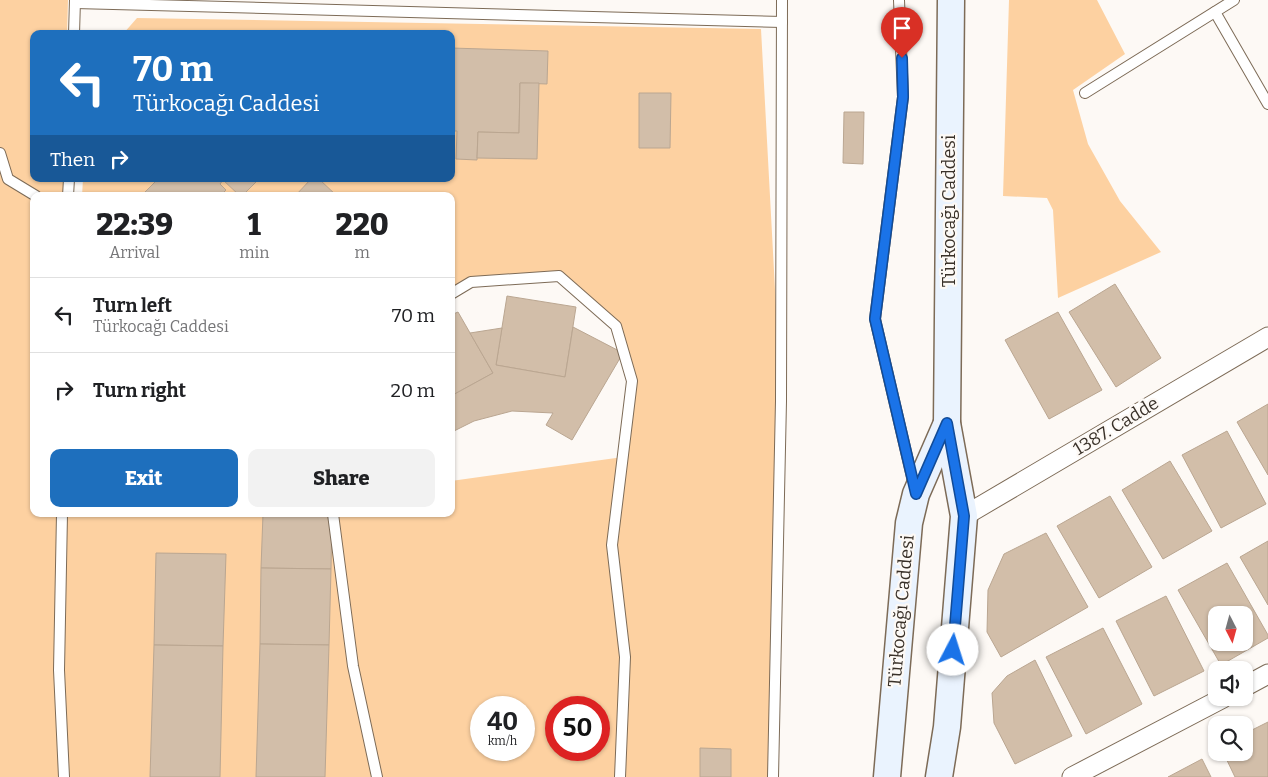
<!DOCTYPE html>
<html lang="en">
<head>
<meta charset="utf-8">
<style>
  body { margin:0; font-family:Bitter,serif; background:#f2f2f2; color:#202124; height:100vh; display:flex; flex-direction:column; font-size:19px; white-space:nowrap }
  * { box-sizing:border-box; margin:0 }
  p { font-size:16px; color:#757577 }
  .icon { flex:none; width:28px; height:28px; fill:none; stroke:currentColor; stroke-width:2; stroke-linecap:round; stroke-linejoin:round }
  .map { position:relative; flex:1; overflow:hidden }
  .sheet { position:absolute; left:30px; top:192px; width:425px; height:325px; display:flex; flex-direction:column; background:#fff; border-radius:10px; box-shadow:0 1px 4px #0004 }
  .sheet>* { flex:none }
  .guide { position:absolute; left:30px; top:30px; width:425px; height:152px; border-radius:10px; box-shadow:0 1px 4px #0004; background:#1e6fbd; color:#fff; overflow:hidden }
  .needle { width:32px; rotate:174deg }
  .tools { position:absolute; left:1208px; top:606px; display:grid; gap:10px }
  .tools a { display:grid; place-items:center; width:45px; height:45px; border-radius:10px; background:#fff; box-shadow:0 1px 4px #0004; font-size:25px }
  .speed { position:absolute; left:470px; top:696px; display:flex; gap:10px; font-size:25px; font-weight:700; text-align:center }
  .speed>* { display:grid; place-content:center; width:65px; height:65px; border-radius:50%; background:#fff; box-shadow:0 1px 4px #0004; line-height:1 }
  .speed small { font-size:12px; font-weight:400 }
  .speed .limit { border:8px solid #d22; background:#fff; color:#111 }
  .pin { position:absolute; display:grid; place-items:center; width:42px; height:42px; color:#fff; margin:-51px -21px; border-radius:50% 50% 50% 0; rotate:-45deg; box-shadow:0 0 5px #0007 }
  .pin .icon { rotate:45deg }
  .me { position:absolute; width:55px; margin:-28px; rotate:5deg; stroke-linejoin:round; filter:drop-shadow(0 0 4px #0008) }
  .turn { display:flex; align-items:center; gap:18px; height:105px; padding:0 20px; font-size:22px }
  .turn .icon { width:65px; height:65px; stroke-width:2.5 }
  .turn b { display:block; font-size:35px; line-height:42px }
  .then { display:flex; align-items:center; height:48px; padding:0 20px; background:#0003; gap:10px; font-size:19px }
  .eta { display:flex; justify-content:space-evenly; align-items:center; height:85px; text-align:center }
  .eta b { font-size:30px; font-weight:800; line-height:35px }
  .primary-button { display:flex; gap:10px; margin-top:auto; padding:10px 20px }
  .primary-button a { flex:1; height:58px; border-radius:10px; background:#1e6fbd; color:#fff; font-size:20px; font-weight:800; line-height:58px; text-align:center }
  .primary-button a+a { background:#f2f2f2; color:#202124 }
  ul { padding:0; list-style:none }
  li { display:flex; align-items:center; gap:15px; height:75px; padding:0 20px; border-top:1px solid #e0e0e0 }
  li div { flex:1 }
  li b { display:block; font-size:19px }
  li em { font-style:normal }
  .map>svg:first-child { display:block }
</style>
</head>
<body>
<div class="map">
<svg width="1268" height="777" viewBox="0 0 1268 777">
  <rect width="100%" height="100%" fill="#fdf9f5"/>
  <g fill="#fdd1a1" fill-rule="evenodd">
    <path d="M 0,0 L 68,0 L 67,34 L 34,34 L 34,179 L 65,179 L 65,196 L 34,196 L 34,514 L 61,514 L 60,650 L 67,514 L 451,514 L 451,481 L 623,457 L 632,381 L 616,326 L 559,276 L 471,282 L 451,294 L 451,196 L 82,196 L 83,179 L 451,179 L 451,34 L 123,34 L 137,18 L 761,29 L 781,401 L 773,777 L 0,777 ZM 481,708 L 524,708 L 524,750 L 481,750 ZM 556,708 L 599,708 L 599,750 L 556,750 Z"/>
    <polygon points="1009,0 1097,0 1125,54 1073,90 1088,144 1120,201 1161,252 1058,298 1053,210 1047,198 1003,196"/>
  </g>
  <g fill="#d2bea9" stroke="#baa691" fill-rule="evenodd">
    <polygon points="451,48 548,51 547,84 520,83 519,133 478,132 477,160 456,159 457,131 451,131"/>
    <polygon points="520,83 539,83 537,159 477,158 478,132 519,133"/>
    <polygon points="639,93 671,93 670,148 639,148"/>
    <polygon points="844,112 864,112 863,164 843,163"/>
    <polygon points="158,179 252,179 256,182 242,196 240,196 223,180 220,184 226,190 220,196 141,196"/>
    <polygon points="311,179 319,179 337,196 295,196"/>
    <polygon points="1115,284 1161,358 1116,387 1069,312"/>
    <polygon points="507,296 576,307 565,377 496,365"/>
    <polygon points="458,312 493,373 451,396 451,315"/>
    <polygon points="1058,312 1102,390 1049,419 1005,340"/>
    <polygon points="573,327 623,353 572,440 546,425 553,413 512,411 474,421 454,431 451,426 451,396 493,373 470,333 502,328 496,365 565,377"/>
    <polygon points="1268,404 1268,475 1237,422"/>
    <polygon points="1227,431 1266,504 1221,528 1182,455"/>
    <polygon points="1170,461 1212,531 1163,559 1122,490"/>
    <polygon points="1110,496 1152,567 1099,598 1057,526"/>
    <polygon points="263,514 332,514 331,569 261,568"/>
    <polygon points="1046,533 1088,607 1001,657 987,632 988,590 1004,554"/>
    <polygon points="1268,541 1268,605 1240,557"/>
    <polygon points="156,553 226,554 223,646 154,645"/>
    <path d="M 1227,563 L 1268,635 L 1268,638 L 1221,665 L 1178,590 ZM 1216,615 L 1244,615 L 1244,642 L 1216,642 Z"/>
    <polygon points="261,568 331,569 329,645 260,644"/>
    <polygon points="1166,596 1204,671 1154,696 1116,621"/>
    <polygon points="1103,628 1142,704 1086,734 1046,657"/>
    <polygon points="260,644 329,645 325,777 256,777"/>
    <polygon points="154,645 223,646 220,777 150,777"/>
    <polygon points="1035,660 1072,736 1015,764 994,723 992,693 1007,676"/>
    <polygon points="1268,722 1268,777 1235,777 1223,752 1244,752 1244,734"/>
    <polygon points="700,748 731,749 731,777 700,777"/>
    <polygon points="1202,759 1211,777 1168,777"/>
  </g>
  <g fill="none" stroke-linecap="round" stroke-linejoin="round">
    <defs>
      <g id="service">
        <polyline points="899,0 903,97 875,319 914,486"/>
        <polyline points="75,3 782,22"/>
        <polyline points="1215,12 1268,104"/>
        <polyline points="74,34 75,0"/>
        <polyline points="1085,93 1234,0"/>
        <polyline points="0,153 8,179 36,196"/>
        <polyline points="68,196 69,179"/>
        <polyline points="451,294 471,282 559,276 616,326 632,381 612,545 625,657 620,777"/>
        <polyline points="62,514 59,670 64,777"/>
        <polyline points="333,514 353,666 377,777"/>
        <polyline points="773,777 781,401 782,0"/>
      </g>
      <g id="minor">
        <polyline points="964,516 1268,337"/>
        <polyline points="1244,687 1268,674"/>
        <polyline points="1072,777 1223,698"/>
      </g>
      <g id="secondary">
        <polyline points="887,777 909,523 916,494 947,423"/>
        <polyline points="939,777 947,727 964,516 947,423 951,0"/>
      </g>
    </defs>
    <use href="#service" stroke="#7d6b57" stroke-width="12"/>
    <use href="#minor" stroke="#7d6b57" stroke-width="21"/>
    <use href="#secondary" stroke="#7d6b57" stroke-width="29"/>
    <use href="#service" stroke="#fff" stroke-width="10"/>
    <use href="#minor" stroke="#fff" stroke-width="19"/>
    <use href="#secondary" stroke="#eaf3fe" stroke-width="26"/>
  </g>
  <g fill="none" stroke-linecap="round" stroke-linejoin="round">
    <defs>
      <polyline id="route" points="902,58 903,97 875,319 916,494 947,423 964,516 953,650"/>
    </defs>
    <use href="#route" stroke="#114b97" stroke-width="12"/>
    <use href="#route" stroke="#1a73e8" stroke-width="9"/>
  </g>
  <g text-anchor="middle" dominant-baseline="central" stroke-width="4.5" stroke-linejoin="round" paint-order="stroke">
    <g font-size="18" fill="#393129" stroke="#fdf9f5">
      <text transform="translate(949 211) rotate(-90)">Türkocağı Caddesi</text>
      <text transform="translate(1116 426) rotate(-31)">1387. Cadde</text>
      <text transform="translate(901 611) rotate(-85)">Türkocağı Caddesi</text>
    </g>
  </g>
</svg>
<div class="tools">
<a><svg class="needle" viewBox="-14 -14 28 28"><path d="M0-13l5 13h-10z" fill="#e53935"/><path d="M0 13l5-13h-10z" fill="#757577"/></svg></a>
<a><svg class="icon" aria-label="sound" viewBox="0 0 24 24"><path d="M4 9h4l5-4v14l-5-4H4zM17 9q2 3 0 6"/></svg></a>
<a><svg class="icon" aria-label="search" viewBox="0 0 24 24"><circle cx="10" cy="10" r="6"/><path d="M15 15l6 6"/></svg></a>
</div>
<div class="speed"><div>40<small>km/h</small></div><div class="limit">50</div></div>
<div class="pin" style="left:902px;top:58px;background:#d93025"><svg class="icon" aria-label="arrive" viewBox="0 0 24 24"><path d="M6 21V4h12l-3 4 3 4H6"/></svg></div>
<svg class="me" style="left:953px;top:650px" viewBox="-20 -20 40 40"><circle r="19" fill="#fff"/><path d="M0-13L10 11 0 6-10 11z" fill="#1a73e8"/></svg>
<div class="guide">
<div class="turn"><svg class="icon" aria-label="left" viewBox="0 0 24 24"><path d="M17 20v-9H6M10 6l-5 5 5 5"/></svg><div><b>70 m</b>Türkocağı Caddesi</div></div>
<div class="then">Then<svg class="icon" aria-label="right" viewBox="0 0 24 24"><path d="M7 20v-9h11M14 6l5 5-5 5"/></svg></div>
</div>
<section class="sheet">
<div class="eta">
<div><b>22:39</b><p>Arrival</p></div>
<div><b>1</b><p>min</p></div>
<div><b>220</b><p>m</p></div>
</div>
<ul>
<li><svg class="icon" aria-label="left" viewBox="0 0 24 24"><path d="M17 20v-9H6M10 6l-5 5 5 5"/></svg><div><b>Turn left</b><p>Türkocağı Caddesi</p></div><em>70 m</em></li>
<li><svg class="icon" aria-label="right" viewBox="0 0 24 24"><path d="M7 20v-9h11M14 6l5 5-5 5"/></svg><div><b>Turn right</b></div><em>20 m</em></li>
</ul>
<div class="primary-button"><a>Exit</a><a>Share</a></div>
</section>
</div>
</body>
</html>
